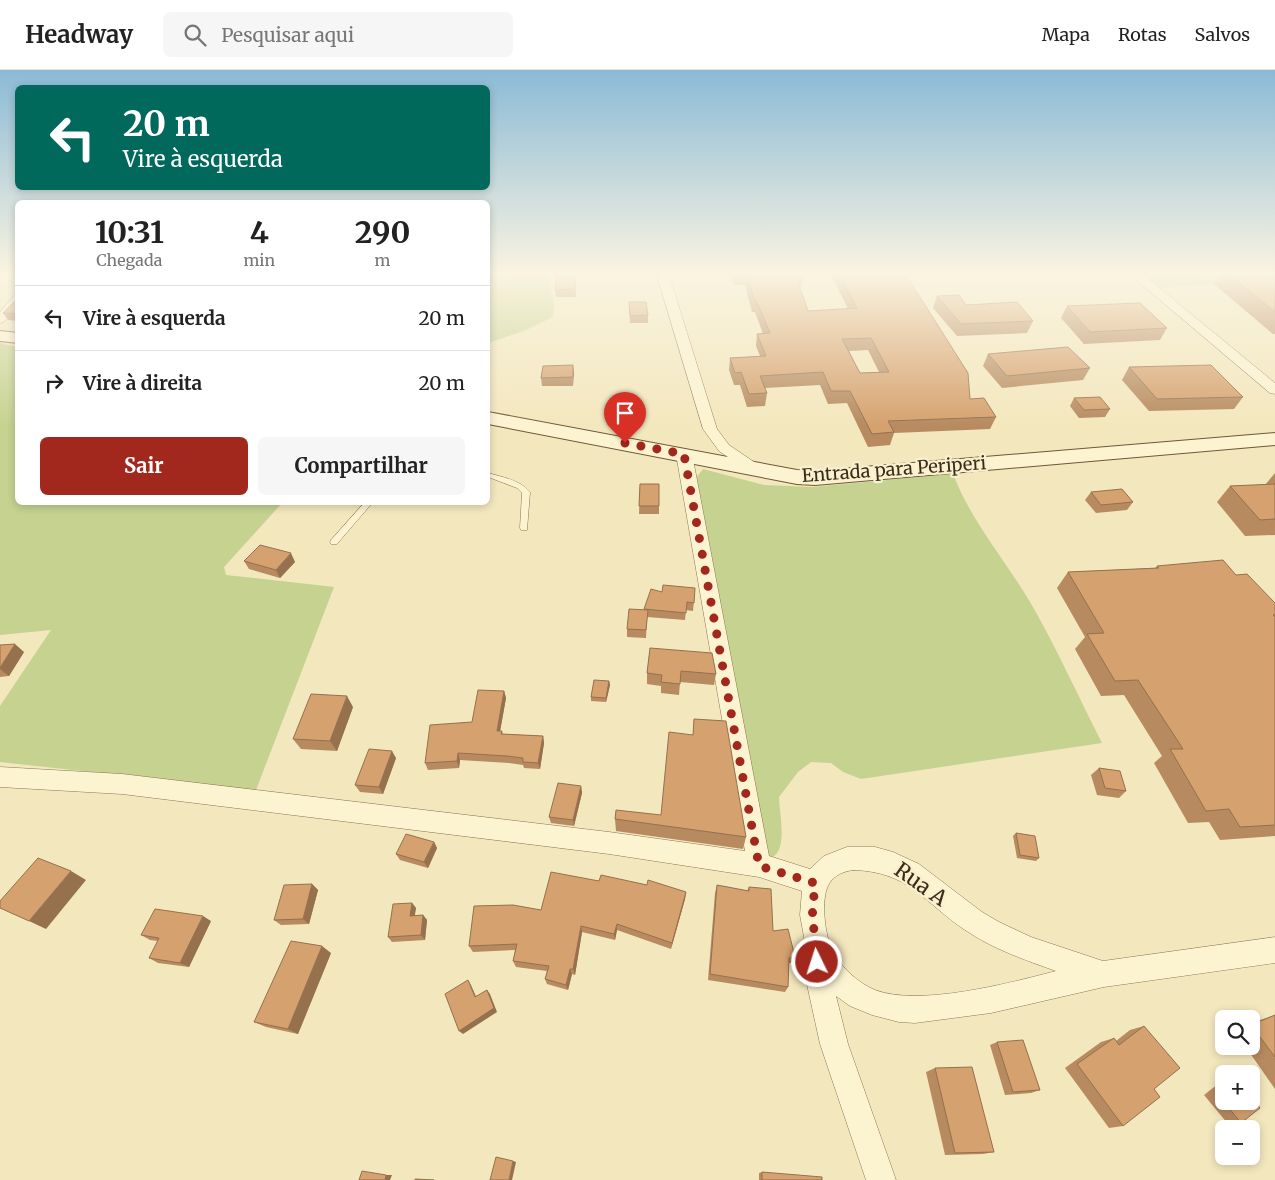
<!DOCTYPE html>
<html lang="pt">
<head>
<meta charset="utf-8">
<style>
  body { margin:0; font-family:Merriweather,serif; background:#f6f6f6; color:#222; height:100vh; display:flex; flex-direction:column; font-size:19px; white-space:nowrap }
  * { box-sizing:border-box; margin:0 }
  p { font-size:16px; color:#767676 }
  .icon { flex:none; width:28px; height:28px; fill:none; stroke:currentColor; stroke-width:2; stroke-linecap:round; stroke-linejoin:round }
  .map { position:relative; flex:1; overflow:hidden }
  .drawer { position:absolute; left:15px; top:130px; width:475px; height:305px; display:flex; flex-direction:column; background:#fff; border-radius:8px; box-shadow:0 2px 8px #0003 }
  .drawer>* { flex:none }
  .banner { position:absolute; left:15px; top:15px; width:475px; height:105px; border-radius:8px; box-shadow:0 2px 8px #0003; background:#00695c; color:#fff; overflow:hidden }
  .controls { position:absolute; left:1215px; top:940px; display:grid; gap:10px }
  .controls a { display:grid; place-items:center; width:45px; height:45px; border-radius:8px; background:#fff; box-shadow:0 2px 8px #0003; font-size:25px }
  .pin { position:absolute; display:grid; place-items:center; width:42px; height:42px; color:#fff; margin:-51px -21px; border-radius:50% 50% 50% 0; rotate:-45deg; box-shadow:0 0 5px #0007 }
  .pin .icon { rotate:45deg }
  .me { position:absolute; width:55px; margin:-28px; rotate:356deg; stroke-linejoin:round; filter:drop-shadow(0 0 4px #0008) }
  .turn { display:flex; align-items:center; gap:18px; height:105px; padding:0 25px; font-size:22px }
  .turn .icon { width:65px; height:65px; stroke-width:2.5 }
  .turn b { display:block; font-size:35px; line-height:42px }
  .eta { display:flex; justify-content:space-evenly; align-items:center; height:85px; text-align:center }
  .eta b { font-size:30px; font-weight:700; line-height:35px }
  .primary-button { display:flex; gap:10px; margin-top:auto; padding:10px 25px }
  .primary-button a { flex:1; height:58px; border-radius:8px; background:#a2271d; color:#fff; font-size:20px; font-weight:700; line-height:58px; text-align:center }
  .primary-button a+a { background:#f6f6f6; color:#222 }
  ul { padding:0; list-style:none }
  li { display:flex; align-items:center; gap:15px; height:65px; padding:0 25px; border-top:1px solid #e0e0e0 }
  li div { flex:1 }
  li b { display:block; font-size:19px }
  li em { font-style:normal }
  header { display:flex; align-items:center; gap:30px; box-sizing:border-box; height:70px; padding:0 25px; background:#fff; border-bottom:1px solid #e0e0e0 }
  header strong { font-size:24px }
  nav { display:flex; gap:28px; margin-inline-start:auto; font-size:18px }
  .search { width:350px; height:45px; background:#f6f6f6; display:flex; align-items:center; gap:12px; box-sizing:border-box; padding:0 18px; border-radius:8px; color:#767676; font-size:19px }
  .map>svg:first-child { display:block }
</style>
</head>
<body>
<header>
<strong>Headway</strong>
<div class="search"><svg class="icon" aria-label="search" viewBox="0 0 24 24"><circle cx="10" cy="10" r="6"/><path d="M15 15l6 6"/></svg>Pesquisar aqui</div>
<nav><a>Mapa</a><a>Rotas</a><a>Salvos</a></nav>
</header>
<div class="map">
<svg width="1275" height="1110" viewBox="0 0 1275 1110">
  <rect width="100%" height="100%" fill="#f3e7bd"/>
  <g fill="#c5d290">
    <polygon points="488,202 608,202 548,203 554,234 553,247 526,260 488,273"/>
    <polygon points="1146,202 1203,202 1220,214 1160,218 1144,207"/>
    <polygon points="0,273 17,277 18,432 282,433 224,497 226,505 334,517 256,720 0,692 0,636 51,560 0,565"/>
    <path d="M 703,399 L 764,415 L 812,417 L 953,404 C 972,453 1007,492 1033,537 C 1058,581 1079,628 1102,673 L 861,709 L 843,702 L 831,693 L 811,692 L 798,702 L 779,727 C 779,745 791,789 764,789 L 696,408 Z"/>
  </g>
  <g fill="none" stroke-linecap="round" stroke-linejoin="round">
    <defs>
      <g id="lane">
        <path d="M 488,403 C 502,407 520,410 530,422 L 527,460 L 521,460 L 520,458 L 522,423 L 517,418 L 488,407 Z"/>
        <polygon points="365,432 373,432 337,474 331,474 330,472 331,470"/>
      </g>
      <g id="street">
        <polygon points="656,202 668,202 717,359 729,375 760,396 763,399 760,402 750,402 719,381 703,359"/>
        <polygon points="1127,202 1140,202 1275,313 1275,324 1270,323"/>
        <polygon points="14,226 18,226 18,237 4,252 0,253 0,242"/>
        <path d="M 684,379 L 689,381 L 692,384 L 769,786 L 810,799 L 824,786 L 847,777 L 875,777 L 893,782 L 919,794 L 982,842 L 999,852 L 1031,867 L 1103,891 L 1275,867 L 1275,893 L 1104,917 L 991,943 L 915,953 L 899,952 L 872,945 L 850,936 L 836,926 L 848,974 L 896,1110 L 866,1110 L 820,974 L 806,910 L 806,878 L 800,845 L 802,821 L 759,807 L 609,784 L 122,724 L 0,717 L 0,697 L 122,704 L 609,762 L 745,781 L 676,384 L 679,381 ZM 854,800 C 910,802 923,832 965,860 C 993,879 1025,890 1056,901 C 1010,913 919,937 875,920 C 858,913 842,898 833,882 C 825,867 820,829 829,814 C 834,805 844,801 854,800 Z"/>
      </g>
      <g id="secondary">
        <polygon points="0,261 18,263 18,273 0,271"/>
        <polygon points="488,342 797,400 815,401 1275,363 1275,375 815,415 797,414 488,354"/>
      </g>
    </defs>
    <use href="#lane" stroke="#8c7654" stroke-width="1"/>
    <use href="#street" stroke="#8c7654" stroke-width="1"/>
    <use href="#secondary" stroke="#6e5737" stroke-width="2"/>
    <use href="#lane" fill="#fcf3d1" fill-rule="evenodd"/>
    <use href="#street" fill="#fcf3d1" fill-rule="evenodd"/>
    <use href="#secondary" fill="#fcf3d1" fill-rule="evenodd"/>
  </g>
  <g fill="#b78a5f" fill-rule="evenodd">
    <polygon points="575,202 576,227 556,227 555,220"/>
    <path d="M 731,202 L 798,202 L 802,212 L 800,219 L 808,241 L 848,239 L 830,202 L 904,202 L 970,329 L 996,347 L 990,359 L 894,363 L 890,375 L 868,377 L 847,333 L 828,334 L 820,315 L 765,318 L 767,323 L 765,336 L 747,337 L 740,315 L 734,315 L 729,300 L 730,288 L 760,286 L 756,276 L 757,264 L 763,264 L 755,242 L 752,242 L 745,215 L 734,215 ZM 868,280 L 879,302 L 860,303 L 849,281 Z"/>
    <polygon points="1221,202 1275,202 1275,264 1273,264 1214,214"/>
    <polygon points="937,226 966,235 1033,251 1027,263 957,266 933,238"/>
    <polygon points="18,229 18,251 8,250 3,243"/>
    <polygon points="629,232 648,245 648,253 630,253"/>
    <polygon points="1067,236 1167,258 1160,270 1084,274 1061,248"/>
    <polygon points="988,284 1090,298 1083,310 1002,318 983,296"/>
    <polygon points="573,295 573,316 542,316 541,308"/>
    <polygon points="1129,297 1243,327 1234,339 1149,341 1122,310"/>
    <polygon points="1074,328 1110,339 1105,347 1079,348 1070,336"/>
    <polygon points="1275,403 1275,465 1245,466 1217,432 1230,416 1265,415"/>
    <polygon points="640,414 659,414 659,444 639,444"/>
    <polygon points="1091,422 1133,432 1127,440 1096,443 1085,430"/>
    <polygon points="244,491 295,492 280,508 249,499"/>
    <polygon points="1157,496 1236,505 1275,533 1275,766 1220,770 1209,752 1188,753 1154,693 1162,686 1124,625 1101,626 1075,579 1085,567 1057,518 1068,502 1155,498"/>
    <polygon points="695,518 693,541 686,540 685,550 647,547 646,568 627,567 627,559 644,540 644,539 662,522"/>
    <polygon points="0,575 24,582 9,606 0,607"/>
    <polygon points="650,578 716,604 714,615 680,612 679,625 661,623 661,616 647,614 647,603"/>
    <polygon points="609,611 610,615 606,632 591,631 591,627"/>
    <polygon points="504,621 506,628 500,661 502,661 503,664 543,666 544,673 540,699 524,698 523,695 509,693 460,690 459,698 428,700 425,693 472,652"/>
    <polygon points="353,637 337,681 301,679 293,669"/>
    <polygon points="694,649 746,767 743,779 616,761 615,749 661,745 693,665"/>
    <polygon points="396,688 383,724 360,722 355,715"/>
    <polygon points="1099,698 1126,721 1119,728 1097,725 1091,705"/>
    <polygon points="581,716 582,723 574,756 551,753 549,747"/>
    <polygon points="1016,763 1039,788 1036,791 1017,788 1013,766"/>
    <polygon points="434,772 437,778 428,798 400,790 396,784"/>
    <polygon points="599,811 647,815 686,822 685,829 671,879 617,860 615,870 582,862 575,905 572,904 568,920 547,914 545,909 547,901 516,897 513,891 515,880 473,882 469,876"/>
    <polygon points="312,814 318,820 309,854 281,855 274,850"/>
    <polygon points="717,815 747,821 749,817 773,861 795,887 791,893 789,893 788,917 785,922 708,910 715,823"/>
    <polygon points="412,833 416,838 414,846 423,845 427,850 425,870 392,872 388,867"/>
    <polygon points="211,851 189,897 158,893 149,888 158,871 150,870 141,865"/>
    <polygon points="331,883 298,964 266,957 254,952"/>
    <polygon points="1275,945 1275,1019 1245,976 1251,976 1251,953"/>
    <polygon points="1144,956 1154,1019 1123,1056 1109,1058 1065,998 1101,972 1114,968 1116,971 1130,960"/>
    <polygon points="997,972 1040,1020 1031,1023 1005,1025 990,975"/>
    <polygon points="935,998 994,1082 983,1084 945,1085 926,1002"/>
    <polygon points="1223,1010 1224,1010 1224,1031 1241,1053 1228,1054 1204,1025"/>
    <polygon points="762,1102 822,1110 759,1110 759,1103"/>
  </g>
  <g fill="#95714d">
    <polygon points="573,295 574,303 573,316"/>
    <polygon points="291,483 295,492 280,508 276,500"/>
    <polygon points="15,574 24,582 9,606 0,599 0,598"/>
    <polygon points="609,611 610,615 606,632 606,628"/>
    <polygon points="504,621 506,628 499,667 497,661"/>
    <polygon points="347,626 353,637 337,681 330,671"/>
    <polygon points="543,666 544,673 540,699 538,693"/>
    <polygon points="392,681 396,688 383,724 379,717"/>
    <polygon points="458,683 460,690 459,698 457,691"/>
    <polygon points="581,716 582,723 574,756 573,750"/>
    <polygon points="434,772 437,778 428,798 424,792"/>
    <polygon points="71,801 86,810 46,859 29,851"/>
    <polygon points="312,814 318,820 309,854 303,849"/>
    <polygon points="686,822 685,829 671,879 672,873"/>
    <polygon points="412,833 416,838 414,851 410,846"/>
    <polygon points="423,845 427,850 425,870 421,865"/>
    <polygon points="203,846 211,851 189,897 180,893"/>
    <polygon points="617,854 617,860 615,870 614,864"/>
    <polygon points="581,856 582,862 575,905 573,899"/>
    <polygon points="322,876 331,883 298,964 288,959"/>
    <polygon points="570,899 572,904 568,920 566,915"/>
    <polygon points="468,910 471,915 478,931 475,927"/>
    <polygon points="487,920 490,924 497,942 463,964 459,961"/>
    <polygon points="513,1091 516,1092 512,1110 509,1110"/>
    <polygon points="386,1105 392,1105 390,1110 385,1110"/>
  </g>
  <g fill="#d5a16e" stroke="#95714d" fill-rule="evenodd">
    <polygon points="556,202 575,202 575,219 555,220"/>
    <path d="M 735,202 L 798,202 L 802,212 L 798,212 L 808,241 L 857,238 L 838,202 L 904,202 L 968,303 L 970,329 L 984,328 L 996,347 L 888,351 L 894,362 L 872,364 L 850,321 L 831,321 L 823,302 L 760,306 L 767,323 L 749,324 L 741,302 L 735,303 L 730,288 L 766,286 L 757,264 L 770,263 L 756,230 L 754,230 L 747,203 L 735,203 ZM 871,268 L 889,302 L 860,303 L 842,269 Z"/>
    <polygon points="1226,202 1275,202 1275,242"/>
    <polygon points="959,225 966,235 1017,232 1033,251 961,254 937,226"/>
    <polygon points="18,229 18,244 3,243 14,232"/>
    <polygon points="629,232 646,232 648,245 630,246"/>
    <polygon points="1140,233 1167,258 1090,262 1067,236"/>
    <polygon points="1068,277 1090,298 1007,306 988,284"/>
    <polygon points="573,295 573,307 541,308 543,296"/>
    <polygon points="1211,295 1243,327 1157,329 1129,297"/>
    <polygon points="1100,327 1110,339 1084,340 1074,328"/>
    <polygon points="640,414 659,414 659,436 639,436"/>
    <polygon points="1275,414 1275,449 1260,450 1230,416"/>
    <polygon points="1122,419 1133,432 1101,435 1091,422"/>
    <polygon points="260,475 291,483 276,500 244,491"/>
    <polygon points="1223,490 1236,505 1247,504 1275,533 1275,545 1273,545 1275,547 1275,755 1240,757 1229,739 1206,741 1170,679 1183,679 1138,610 1115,611 1087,564 1104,563 1068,502 1159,498 1157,496"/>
    <polygon points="663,515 695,518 694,533 687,532 686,543 644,539 651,519 662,522"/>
    <polygon points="629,539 648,540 646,560 627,559"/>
    <polygon points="15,574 0,598 0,575"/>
    <polygon points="650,578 712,583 716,604 681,601 680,614 661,612 662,605 647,603"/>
    <polygon points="594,610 609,611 606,628 591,627"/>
    <polygon points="478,620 504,621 497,661 502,661 501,664 543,666 538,693 523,692 523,688 507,686 458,683 457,691 425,693 430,655 472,652"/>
    <polygon points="311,624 347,626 330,671 293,669"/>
    <polygon points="694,649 726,651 746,767 615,749 616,740 661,745 669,662 693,665"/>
    <polygon points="369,679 392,681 379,717 355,715"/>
    <polygon points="1099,698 1120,701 1126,721 1105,718"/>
    <polygon points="558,713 581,716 573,750 549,747"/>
    <polygon points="1016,763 1035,766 1039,788 1020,785"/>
    <polygon points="406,764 434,772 424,792 396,784"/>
    <polygon points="38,788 71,801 29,851 0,838 0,831"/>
    <polygon points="551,802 599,811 601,805 647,815 648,810 686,822 672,873 617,854 614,864 581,856 573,899 570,899 566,915 545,909 549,896 513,891 517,874 469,876 474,836 513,835 541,840"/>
    <polygon points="312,814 303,849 274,850 284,815"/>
    <polygon points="717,815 749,821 749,817 771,819 773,861 788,859 795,887 789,888 788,917 710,904"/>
    <polygon points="412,833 410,846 423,845 421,865 388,867 393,834"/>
    <polygon points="155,839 203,846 180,893 149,888 159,868 141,865"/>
    <polygon points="291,871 322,876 288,959 254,952"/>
    <polygon points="468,910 475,927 487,920 494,938 459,961 445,924"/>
    <polygon points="1275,945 1275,987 1251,955"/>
    <polygon points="1144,956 1180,998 1154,1019 1160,1027 1123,1056 1077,994 1114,968 1119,975"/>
    <polygon points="1023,970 1040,1020 1013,1022 997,972"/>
    <polygon points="972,997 994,1082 955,1083 935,998"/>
    <polygon points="1224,1016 1224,1031 1251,1031 1251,1027 1260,1038 1241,1053 1216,1022"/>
    <polygon points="496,1087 513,1091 509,1110 490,1110"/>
    <polygon points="362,1101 386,1105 385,1110 359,1110"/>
    <polygon points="762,1102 822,1107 822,1110 762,1110"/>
    <polygon points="415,1109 434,1110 415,1110"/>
  </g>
  <linearGradient id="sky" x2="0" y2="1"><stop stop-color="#8bbad6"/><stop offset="0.57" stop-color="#faf4e1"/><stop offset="1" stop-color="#faf4e1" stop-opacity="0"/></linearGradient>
  <rect width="1275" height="357" fill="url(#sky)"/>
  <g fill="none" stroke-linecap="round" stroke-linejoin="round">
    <polyline stroke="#a2271d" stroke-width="9" stroke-dasharray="0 16.2" points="625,373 684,384 759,796 815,813 812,849 817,876 817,892"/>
  </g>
  <g text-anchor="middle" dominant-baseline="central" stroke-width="4.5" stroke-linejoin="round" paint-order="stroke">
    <g font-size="18" fill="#3a2c1a" stroke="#f9f0cd">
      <text transform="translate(894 399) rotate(-4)">Entrada para Periperi</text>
    </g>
    <g font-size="21" fill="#3a2c1a" stroke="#f9f0cd">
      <text transform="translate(921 814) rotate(35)">Rua A</text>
    </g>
  </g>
</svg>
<div class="controls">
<a><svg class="icon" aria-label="search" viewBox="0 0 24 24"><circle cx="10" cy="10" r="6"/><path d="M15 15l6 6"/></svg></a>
<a>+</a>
<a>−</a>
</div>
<div class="pin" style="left:625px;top:373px;background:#d93025"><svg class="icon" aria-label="arrive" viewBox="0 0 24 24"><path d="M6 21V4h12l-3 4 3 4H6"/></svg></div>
<svg class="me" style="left:817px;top:892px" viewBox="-20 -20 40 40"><circle r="17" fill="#a2271d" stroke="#fff" stroke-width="3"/><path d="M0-11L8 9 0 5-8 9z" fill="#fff"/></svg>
<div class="banner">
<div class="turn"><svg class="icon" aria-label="left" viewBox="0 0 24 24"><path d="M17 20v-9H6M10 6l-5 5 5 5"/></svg><div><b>20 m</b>Vire à esquerda</div></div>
</div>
<section class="drawer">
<div class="eta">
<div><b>10:31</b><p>Chegada</p></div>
<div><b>4</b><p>min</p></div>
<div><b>290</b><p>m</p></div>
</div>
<ul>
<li><svg class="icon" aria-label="left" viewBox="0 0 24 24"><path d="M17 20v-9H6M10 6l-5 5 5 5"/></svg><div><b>Vire à esquerda</b></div><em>20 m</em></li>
<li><svg class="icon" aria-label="right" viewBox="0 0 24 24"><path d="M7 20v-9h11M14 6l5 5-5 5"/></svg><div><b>Vire à direita</b></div><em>20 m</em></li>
</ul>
<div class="primary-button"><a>Sair</a><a>Compartilhar</a></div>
</section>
</div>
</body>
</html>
